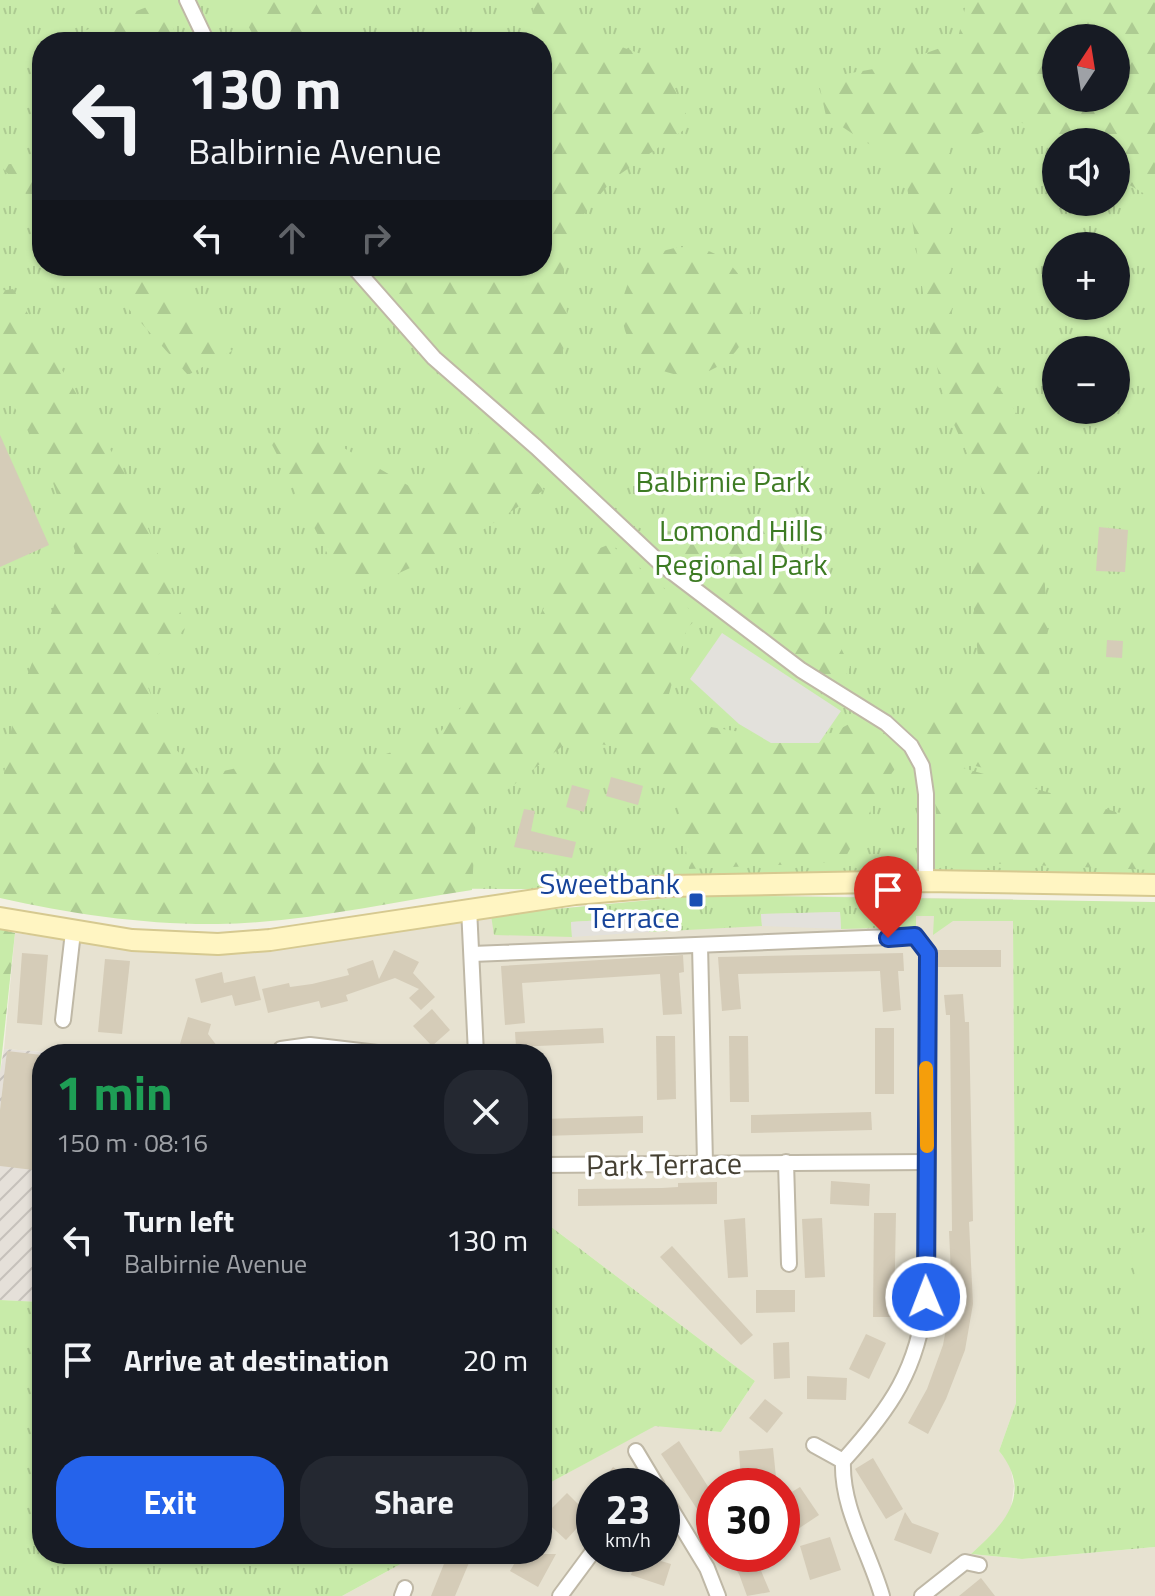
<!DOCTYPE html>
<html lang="en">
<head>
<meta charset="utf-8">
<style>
  body { margin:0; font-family:"Titillium Web",sans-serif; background:#242831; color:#f1f3f6; height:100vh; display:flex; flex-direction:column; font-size:30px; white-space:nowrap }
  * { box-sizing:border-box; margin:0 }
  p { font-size:26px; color:#9ea1a6 }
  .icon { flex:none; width:44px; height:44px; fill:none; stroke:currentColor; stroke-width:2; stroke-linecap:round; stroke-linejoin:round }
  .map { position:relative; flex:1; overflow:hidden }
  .details { position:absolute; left:32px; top:1044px; width:520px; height:520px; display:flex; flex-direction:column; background:#171b24; border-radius:32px; box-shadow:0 2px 6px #0004 }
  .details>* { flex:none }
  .guide { position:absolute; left:32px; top:32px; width:520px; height:244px; border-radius:32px; box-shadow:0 2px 6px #0004; background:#171b24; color:#f1f3f6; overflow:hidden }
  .needle { width:52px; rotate:12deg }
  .buttons { position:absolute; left:1042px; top:24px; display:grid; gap:16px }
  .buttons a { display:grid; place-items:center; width:88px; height:88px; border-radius:50%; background:#171b24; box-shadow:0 2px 6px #0004; font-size:40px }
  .speed { position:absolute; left:576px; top:1468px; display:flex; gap:16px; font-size:40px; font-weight:700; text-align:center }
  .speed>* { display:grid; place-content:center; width:104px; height:104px; border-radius:50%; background:#171b24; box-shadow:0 2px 6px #0004; line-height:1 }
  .speed small { font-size:20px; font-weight:400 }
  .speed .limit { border:12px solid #d22; background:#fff; color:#111 }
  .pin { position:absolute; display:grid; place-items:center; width:68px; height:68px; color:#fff; margin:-82px -34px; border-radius:50% 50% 50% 0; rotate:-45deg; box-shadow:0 0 8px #0007 }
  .pin .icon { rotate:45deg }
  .me { position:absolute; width:88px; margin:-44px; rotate:359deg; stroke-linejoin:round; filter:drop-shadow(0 0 6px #0008) }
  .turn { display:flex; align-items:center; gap:28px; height:168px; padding:0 24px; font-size:36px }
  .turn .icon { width:104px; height:104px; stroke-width:2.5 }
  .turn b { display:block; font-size:56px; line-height:68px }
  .lanes { display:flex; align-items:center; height:76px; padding:0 24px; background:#0003; justify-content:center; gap:40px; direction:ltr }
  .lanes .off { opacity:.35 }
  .round { display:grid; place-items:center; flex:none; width:84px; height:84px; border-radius:32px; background:#242831 }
  .headline { display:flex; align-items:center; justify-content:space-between; height:136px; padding:0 24px }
  h1 { font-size:48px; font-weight:700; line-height:60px; color:#1e9e55 }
  .cta { display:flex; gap:16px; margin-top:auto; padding:16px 24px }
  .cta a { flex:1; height:92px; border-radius:32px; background:#2563eb; color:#fff; font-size:32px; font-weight:700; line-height:92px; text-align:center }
  .cta a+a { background:#242831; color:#f1f3f6 }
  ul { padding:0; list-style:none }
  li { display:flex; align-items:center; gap:24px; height:120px; padding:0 24px }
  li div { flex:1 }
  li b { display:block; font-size:30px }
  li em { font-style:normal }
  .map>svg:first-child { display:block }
</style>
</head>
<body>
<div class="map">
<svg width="1155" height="1596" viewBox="0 0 1155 1596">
  <defs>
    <pattern id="industrial-furrows" width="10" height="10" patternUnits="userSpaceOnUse" patternTransform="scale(2)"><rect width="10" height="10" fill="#e5e0d9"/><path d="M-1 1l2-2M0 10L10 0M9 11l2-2" fill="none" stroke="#c6c1bb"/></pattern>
    <pattern id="grass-tufts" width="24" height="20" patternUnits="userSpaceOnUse" patternTransform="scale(2)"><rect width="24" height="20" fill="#c8eba9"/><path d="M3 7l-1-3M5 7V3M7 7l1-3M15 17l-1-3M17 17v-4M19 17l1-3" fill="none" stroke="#adcb92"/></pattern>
    <pattern id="forest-firs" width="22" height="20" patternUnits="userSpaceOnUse" patternTransform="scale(2)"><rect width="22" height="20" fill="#c8eba9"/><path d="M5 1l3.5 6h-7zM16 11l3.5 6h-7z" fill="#adcb92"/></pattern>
  </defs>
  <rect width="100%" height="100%" fill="#f3f0e3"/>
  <path fill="#e7e2d1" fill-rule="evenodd" d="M 704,895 L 1013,899 L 1016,1403 L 999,1451 L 1010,1465 L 1014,1486 L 1011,1508 L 1001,1527 L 971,1554 L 1022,1559 L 1155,1547 L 1155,1596 L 342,1596 L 419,1554 L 542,1554 L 542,1487 L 655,1425 L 721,1432 L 755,1381 L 542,1220 L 542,1054 L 74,1054 L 4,1049 L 15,933 L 154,951 L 231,952 L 459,918 ZM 594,1486 L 662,1486 L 662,1554 L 594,1554 ZM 714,1486 L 782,1486 L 782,1554 L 714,1554 Z"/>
  <polygon fill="url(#industrial-furrows)" points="4,1049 74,1054 42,1054 42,1302 0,1300 0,1072"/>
  <g fill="url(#grass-tufts)" fill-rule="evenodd">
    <path d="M 0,0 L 1155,0 L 1155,893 L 34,886 L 0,872 ZM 1056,38 L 1116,38 L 1116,98 L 1056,98 ZM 42,42 L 542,42 L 542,266 L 42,266 ZM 1056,142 L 1116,142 L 1116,202 L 1056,202 ZM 1056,246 L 1116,246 L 1116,306 L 1056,306 ZM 1056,350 L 1116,350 L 1116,410 L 1056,410 Z"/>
    <path d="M 704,895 L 1155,902 L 1155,1547 L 1022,1559 L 971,1554 C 1004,1524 1034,1494 999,1451 L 1016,1403 L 1013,921 L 953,921 L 933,935 L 934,916 L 916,916 L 916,927 L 841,929 L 840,912 L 761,914 L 762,926 L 649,932 L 650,917 L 571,922 L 572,937 L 494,935 L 491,915 Z"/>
    <polygon points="542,1220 755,1381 721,1432 655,1426 542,1487"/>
    <polygon points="0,1300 42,1302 42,1554 419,1554 342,1596 0,1596"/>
  </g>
  <g fill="url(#forest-firs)" fill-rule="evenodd">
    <polygon points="234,0 314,0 338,42 257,42"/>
    <polygon points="536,0 573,0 575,30 663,62 691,125 613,179 562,241 568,332 536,447 434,358 354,266 542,266 542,42 526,42"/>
    <path d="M 967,0 L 1155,0 L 1155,200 L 1116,177 L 1116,142 L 1056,142 L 1017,120 L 950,144 L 952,320 L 1038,444 L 1054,769 L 1033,780 L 938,757 L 909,733 L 978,659 L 971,572 L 987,530 L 980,481 L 945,405 L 927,319 L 903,160 L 865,142 L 826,116 L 818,79 L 890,66 L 957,42 ZM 1056,38 L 1116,38 L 1116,98 L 1056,98 Z"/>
    <polygon points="160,2 180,42 92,42 84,31"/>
    <polygon points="42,161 42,212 0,165"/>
    <circle cx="686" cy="311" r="64"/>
    <polygon points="90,266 152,266 232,351 188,375"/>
    <path d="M 13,289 L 131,484 L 186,627 L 142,671 L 168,741 L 201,776 L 290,756 L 383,755 L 436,737 L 542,612 L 566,562 L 610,544 L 699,617 L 687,628 L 666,705 L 699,725 L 775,738 L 832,733 L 870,713 L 911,746 L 887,780 L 843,862 L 689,869 L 676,789 L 635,749 L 570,740 L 476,815 L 472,890 C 389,902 303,923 218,924 C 147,925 70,914 0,898 L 0,798 L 15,707 L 75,551 L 47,464 L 0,382 L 0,291 Z"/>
    <polygon points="484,427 544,490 458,546 349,596 266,433 332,441 428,497"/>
    <polygon points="795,527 809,580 850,667 837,693 625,531 747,532"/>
    <polygon points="956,766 1155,823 1155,870 957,862 938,844 934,781"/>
    <polygon points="0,929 15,933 0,1072"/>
  </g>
  <polygon fill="#c8eba9" points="1155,1231 1155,1418 1129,1234"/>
  <g fill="#e3e1dc">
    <polygon points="722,633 841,711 819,743 771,743 739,724 690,679"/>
    <polygon points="840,912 841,929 762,926 761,914"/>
    <polygon points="651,917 649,932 572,937 571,922"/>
  </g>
  <g fill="#d5ccb8">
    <polygon points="0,435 49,545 0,567"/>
    <polygon points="1099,527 1128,530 1125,572 1096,571"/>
    <polygon points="1107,640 1123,641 1122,658 1106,657"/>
    <polygon points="611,777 643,786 638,805 606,796"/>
    <polygon points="572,785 590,790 584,812 566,807"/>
    <polygon points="524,809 535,811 531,831 576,842 572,858 514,847"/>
    <polygon points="394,950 419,962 413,973 435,997 421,1010 409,998 419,989 395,978 346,995 348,1001 321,1008 319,1001 268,1013 262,989 289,983 290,987 312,984 349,975 347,969 373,960 379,979"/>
    <rect x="938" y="950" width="63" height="17"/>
    <polygon points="22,953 48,955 42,1025 17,1023"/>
    <polygon points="903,953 904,971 898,971 901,1010 883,1012 880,971 738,974 741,1009 722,1011 718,957"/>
    <polygon points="683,955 684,972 679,973 682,1014 663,1015 660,974 522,983 525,1023 505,1025 501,966"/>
    <polygon points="105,959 130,961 122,1034 98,1032"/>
    <polygon points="222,972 224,983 255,976 261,1000 235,1006 232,995 201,1003 195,979"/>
    <polygon points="963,994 965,1022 969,1022 973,1221 969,1222 973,1304 965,1350 946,1399 928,1434 908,1423 927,1389 943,1345 952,1296 949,1231 952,1231 950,1015 946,1015 944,995"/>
    <polygon points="432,1009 450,1030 432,1046 413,1026"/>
    <polygon points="188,1017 211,1024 208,1034 223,1054 180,1044"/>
    <polygon points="603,1028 604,1043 516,1047 515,1032"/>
    <rect x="875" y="1028" width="19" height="66"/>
    <polygon points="656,1036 675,1036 676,1099 657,1100"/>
    <polygon points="729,1036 748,1036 749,1102 730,1102"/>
    <polygon points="7,1051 42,1055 42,1171 0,1166 0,1110"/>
    <polygon points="871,1112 872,1130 751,1133 751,1115"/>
    <polygon points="643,1116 643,1133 543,1136 542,1119"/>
    <polygon points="831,1181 870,1184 869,1206 830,1204"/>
    <polygon points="717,1182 717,1204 578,1206 578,1189 662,1188 678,1187 678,1183"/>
    <polygon points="874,1213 896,1213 894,1317 873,1317"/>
    <polygon points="745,1218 748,1277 728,1278 724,1220"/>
    <polygon points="822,1218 825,1277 805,1278 802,1219"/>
    <polygon points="672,1246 753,1335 741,1345 660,1257"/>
    <polygon points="756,1290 795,1290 795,1312 756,1313"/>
    <polygon points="866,1334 886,1343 869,1379 849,1369"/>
    <polygon points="789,1342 790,1378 774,1379 773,1343"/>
    <polygon points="807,1376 847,1378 846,1400 807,1399"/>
    <polygon points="765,1399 783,1413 767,1433 749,1418"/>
    <polygon points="679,1441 714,1496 714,1535 661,1454"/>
    <polygon points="773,1448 776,1477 741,1480 739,1451"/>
    <polygon points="873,1458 903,1509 886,1519 855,1469"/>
    <polygon points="613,1467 640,1486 599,1486"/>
    <polygon points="800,1487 819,1515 792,1533 782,1518 782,1498"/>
    <polygon points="567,1493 589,1515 566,1540 542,1518"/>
    <polygon points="905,1512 912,1523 939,1533 931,1554 894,1540"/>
    <polygon points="830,1537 841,1570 810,1580 800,1546"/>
    <polygon points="448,1554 471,1558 455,1596 431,1596"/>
    <polygon points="520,1554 556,1554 538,1587 510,1571"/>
    <polygon points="638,1554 671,1564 664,1586 631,1575"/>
    <polygon points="724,1554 743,1554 746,1562 756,1559 770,1592 747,1596 739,1574"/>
    <polygon points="981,1578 995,1596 959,1596"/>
  </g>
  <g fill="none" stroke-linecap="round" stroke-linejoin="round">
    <defs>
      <g id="street">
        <polyline points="187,0 207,42"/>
        <polyline points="353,266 434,358 536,447 660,563 801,670 886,723 911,746 922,766 926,794 926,881"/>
        <polyline points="469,908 476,1054"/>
        <polyline points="700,945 705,1163"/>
        <path d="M 472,954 L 915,936 L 928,953 L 926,1297 C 918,1369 891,1408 843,1461 C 841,1508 869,1551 882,1596"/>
        <polyline points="63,1020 73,932"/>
        <polyline points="281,1054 281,1049 310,1045 386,1054"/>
        <polyline points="786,1162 789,1264"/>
        <polyline points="542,1165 927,1162"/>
        <polyline points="814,1445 843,1461"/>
        <polyline points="636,1451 657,1486"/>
        <polyline points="662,1494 707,1568 718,1596"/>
        <polyline points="402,1596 405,1588"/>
        <polyline points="560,1596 594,1550"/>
        <polyline points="922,1596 965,1562 979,1565"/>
      </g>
      <polyline id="secondary" points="0,918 132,940 218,944 270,940 575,894 669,886 926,881 1155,885"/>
    </defs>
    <use href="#street" stroke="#bfb8a6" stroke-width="18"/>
    <use href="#secondary" stroke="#d6c990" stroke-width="24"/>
    <use href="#street" stroke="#fff" stroke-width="14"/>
    <use href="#secondary" stroke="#fff5c2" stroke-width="20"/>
  </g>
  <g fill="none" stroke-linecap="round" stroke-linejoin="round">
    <defs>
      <polyline id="route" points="888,938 915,936 928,953 926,1297"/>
    </defs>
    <use href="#route" stroke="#184099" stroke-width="20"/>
    <use href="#route" stroke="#2563eb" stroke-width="14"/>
    <polyline stroke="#f59e0b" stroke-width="14" points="926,1068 927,1146"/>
  </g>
  <rect fill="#1a4fb4" stroke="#fff" stroke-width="3" x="688" y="892" width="16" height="16" rx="4"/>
  <g text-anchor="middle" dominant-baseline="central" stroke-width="7" stroke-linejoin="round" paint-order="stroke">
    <g font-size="30" fill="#3d7b23" stroke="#fff">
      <text x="723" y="481">Balbirnie Park</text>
      <text x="741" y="530">Lomond Hills<tspan x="741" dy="34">Regional Park</tspan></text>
    </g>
    <g font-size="30" fill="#164399" stroke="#fff" text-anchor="end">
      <text x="680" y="883">Sweetbank<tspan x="680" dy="34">Terrace</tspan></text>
    </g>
    <g font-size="30" fill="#454033" stroke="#fff">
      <text transform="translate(664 1164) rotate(-1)">Park Terrace</text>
    </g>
  </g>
</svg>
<div class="buttons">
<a><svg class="needle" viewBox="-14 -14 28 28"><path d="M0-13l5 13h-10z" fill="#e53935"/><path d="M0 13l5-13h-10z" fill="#9ea1a6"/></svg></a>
<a><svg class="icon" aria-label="sound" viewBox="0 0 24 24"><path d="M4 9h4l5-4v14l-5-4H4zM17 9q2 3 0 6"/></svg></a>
<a>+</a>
<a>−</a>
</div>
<div class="speed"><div>23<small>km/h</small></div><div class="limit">30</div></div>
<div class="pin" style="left:888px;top:938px;background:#d93025"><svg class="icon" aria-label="arrive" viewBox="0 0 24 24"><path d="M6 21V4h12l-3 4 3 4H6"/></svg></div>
<svg class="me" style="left:926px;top:1297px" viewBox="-20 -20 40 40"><circle r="17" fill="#2563eb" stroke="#fff" stroke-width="3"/><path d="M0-11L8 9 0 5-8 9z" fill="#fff"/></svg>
<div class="guide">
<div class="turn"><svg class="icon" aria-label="left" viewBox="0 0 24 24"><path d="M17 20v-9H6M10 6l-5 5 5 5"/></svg><div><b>130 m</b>Balbirnie Avenue</div></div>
<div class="lanes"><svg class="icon" aria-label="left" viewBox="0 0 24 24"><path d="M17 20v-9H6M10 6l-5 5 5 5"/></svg><svg class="icon off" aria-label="ahead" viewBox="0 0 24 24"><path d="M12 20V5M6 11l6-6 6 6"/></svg><svg class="icon off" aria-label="right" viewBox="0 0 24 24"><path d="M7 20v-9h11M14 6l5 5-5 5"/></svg></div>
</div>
<section class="details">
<div class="headline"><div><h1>1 min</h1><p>150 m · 08:16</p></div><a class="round"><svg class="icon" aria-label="close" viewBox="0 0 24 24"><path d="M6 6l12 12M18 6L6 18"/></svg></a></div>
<ul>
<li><svg class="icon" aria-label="left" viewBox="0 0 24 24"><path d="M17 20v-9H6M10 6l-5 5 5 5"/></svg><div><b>Turn left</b><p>Balbirnie Avenue</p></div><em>130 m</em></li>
<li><svg class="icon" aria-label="arrive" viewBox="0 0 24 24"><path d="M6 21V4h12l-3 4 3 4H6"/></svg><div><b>Arrive at destination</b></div><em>20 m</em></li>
</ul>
<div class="cta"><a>Exit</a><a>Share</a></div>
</section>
</div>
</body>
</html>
